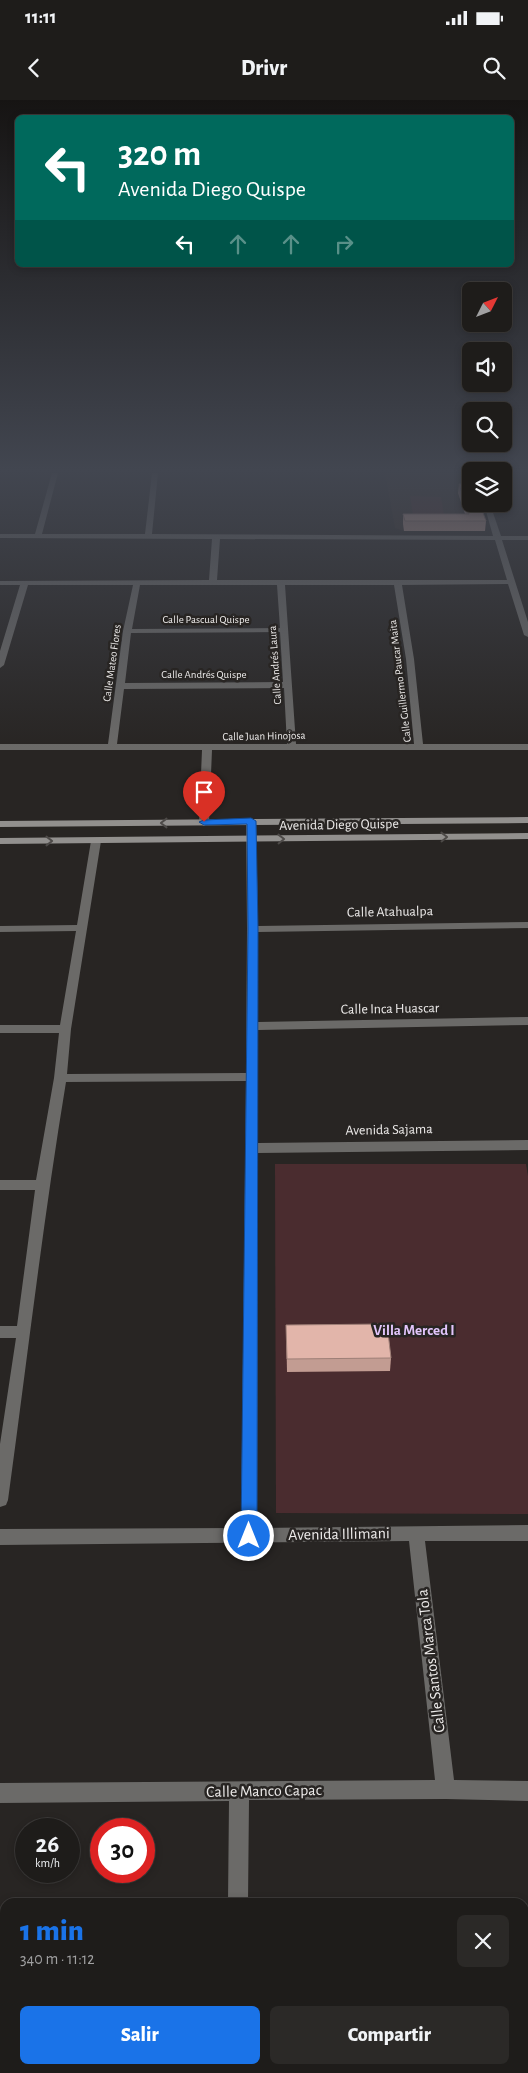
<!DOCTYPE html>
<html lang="es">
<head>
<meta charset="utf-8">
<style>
  body { margin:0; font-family:"Alegreya Sans",sans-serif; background:#2b2927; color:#f1f3f6; height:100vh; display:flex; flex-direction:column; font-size:19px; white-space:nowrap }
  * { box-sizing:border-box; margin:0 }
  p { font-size:16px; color:#a1a1a2 }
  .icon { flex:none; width:28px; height:28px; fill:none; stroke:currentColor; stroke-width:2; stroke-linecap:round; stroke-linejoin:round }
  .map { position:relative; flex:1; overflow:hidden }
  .details { position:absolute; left:0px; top:1798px; width:529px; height:176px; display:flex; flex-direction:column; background:#1e1c1a; border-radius:15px 15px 0 0; box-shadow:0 2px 8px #0003,0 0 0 1px #3c3a39 }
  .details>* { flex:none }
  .guide { position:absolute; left:15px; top:15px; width:499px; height:152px; border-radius:8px; box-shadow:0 2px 8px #0003,0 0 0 1px #3c3a39; background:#00695c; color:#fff; overflow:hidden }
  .needle { width:32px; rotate:48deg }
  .buttons { position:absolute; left:462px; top:182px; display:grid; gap:10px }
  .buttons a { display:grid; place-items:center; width:50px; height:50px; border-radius:8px; background:#1e1c1a; box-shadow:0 2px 8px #0003,0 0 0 1px #3c3a39; font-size:25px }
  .speed { position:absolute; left:15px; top:1718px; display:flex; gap:10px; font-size:25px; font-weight:700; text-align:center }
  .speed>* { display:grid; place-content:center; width:65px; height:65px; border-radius:50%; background:#1e1c1a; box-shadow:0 2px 8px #0003,0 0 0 1px #3c3a39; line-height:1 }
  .speed small { font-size:12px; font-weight:400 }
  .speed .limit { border:8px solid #d22; background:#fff; color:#111 }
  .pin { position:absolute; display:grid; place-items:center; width:42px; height:42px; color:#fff; margin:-51px -21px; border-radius:50% 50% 50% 0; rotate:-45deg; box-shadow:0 0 5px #0007 }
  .pin .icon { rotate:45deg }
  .me { position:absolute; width:55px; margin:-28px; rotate:0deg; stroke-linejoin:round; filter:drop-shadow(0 0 4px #0008) }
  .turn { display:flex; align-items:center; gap:18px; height:105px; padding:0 20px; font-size:22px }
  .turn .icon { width:65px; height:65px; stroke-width:2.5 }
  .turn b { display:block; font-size:35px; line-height:42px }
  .lanes { display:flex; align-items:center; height:48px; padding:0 20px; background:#0003; justify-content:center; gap:25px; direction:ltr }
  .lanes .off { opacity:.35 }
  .round { display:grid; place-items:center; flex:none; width:52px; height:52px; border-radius:8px; background:#2b2927 }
  .headline { display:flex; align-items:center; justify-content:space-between; height:85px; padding:0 20px }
  h1 { font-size:30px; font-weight:800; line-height:38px; color:#1a73e8 }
  .primary-button { display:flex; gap:10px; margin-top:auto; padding:10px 20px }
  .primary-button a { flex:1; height:58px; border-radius:8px; background:#1a73e8; color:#fff; font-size:20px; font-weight:800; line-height:58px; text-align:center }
  .primary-button a+a { background:#2b2927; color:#f1f3f6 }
  .status { display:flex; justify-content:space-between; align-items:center; height:35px; padding:0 25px; background:#1e1c1a; direction:ltr }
  .status svg { height:14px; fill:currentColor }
  header { display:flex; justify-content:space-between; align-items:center; height:65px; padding:0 20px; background:#1e1c1a; font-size:22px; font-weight:800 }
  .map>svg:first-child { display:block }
</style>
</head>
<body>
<div class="status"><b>11:11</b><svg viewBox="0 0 49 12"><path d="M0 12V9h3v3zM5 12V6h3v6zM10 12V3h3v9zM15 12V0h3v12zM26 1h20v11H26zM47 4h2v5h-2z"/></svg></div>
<header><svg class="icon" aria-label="back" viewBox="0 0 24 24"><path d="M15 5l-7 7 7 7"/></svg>Drivr<svg class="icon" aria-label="search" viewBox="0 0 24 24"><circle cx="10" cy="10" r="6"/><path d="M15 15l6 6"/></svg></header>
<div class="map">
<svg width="528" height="1973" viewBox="0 0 528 1973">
  <rect width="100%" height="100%" fill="#282523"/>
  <polygon fill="#352d28" points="385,373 467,373 471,389 471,404 476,404 485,431 404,431 395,428"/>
  <g fill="#4a2c2f">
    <polygon points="410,396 441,397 444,415 413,415"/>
    <polygon points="275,1064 526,1064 528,1076 528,1414 276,1413"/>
  </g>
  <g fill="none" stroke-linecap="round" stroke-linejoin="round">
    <g fill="#6b6a68" fill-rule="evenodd">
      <path d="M 52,373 L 58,373 L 42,434 L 145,434 L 152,373 L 158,373 L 152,434 L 493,436 L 484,404 L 490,404 L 501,436 L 528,436 L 528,440 L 502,440 L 528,522 L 528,537 L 524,535 L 508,484 L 402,485 L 414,559 L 423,644 L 528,644 L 528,650 L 212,650 L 209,723 L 204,726 L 199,723 L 202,650 L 0,650 L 0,644 L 108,644 L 123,531 L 133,485 L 28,485 L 4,565 L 0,568 L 0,551 L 20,485 L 0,485 L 0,481 L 209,480 L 212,439 L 0,438 L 0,434 L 35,434 ZM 220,439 L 495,440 L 507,480 L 217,480 ZM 140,485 L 277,485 L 280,528 L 132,529 ZM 285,485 L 394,485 L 406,559 L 414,644 L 296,644 ZM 280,532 L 283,582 L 125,583 L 131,533 ZM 284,588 L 287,644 L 117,644 L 124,589 Z"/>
      <path d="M 251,718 L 256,721 L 258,826 L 528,822 L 528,828 L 258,832 L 258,922 L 528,917 L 528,925 L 258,930 L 258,1043 L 528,1040 L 528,1050 L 258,1053 L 257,1428 L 528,1425 L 528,1441 L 425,1441 L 454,1680 L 528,1681 L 528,1701 L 446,1699 L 249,1700 L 248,1802 L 228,1802 L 229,1701 L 0,1703 L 0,1683 L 435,1680 L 409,1441 L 0,1445 L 0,1429 L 241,1428 L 246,981 L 66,982 C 43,1121 27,1261 8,1400 L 6,1405 L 0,1407 L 0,1344 L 16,1238 L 0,1238 L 0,1226 L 17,1226 L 35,1090 L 0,1090 L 0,1080 L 36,1080 L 54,978 L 59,933 L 0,933 L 0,925 L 60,925 L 76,831 L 0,832 L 0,826 L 77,825 L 91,741 L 96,738 L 100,739 L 101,741 L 71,929 L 67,974 L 246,973 L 247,829 L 246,721 Z"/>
      <rect x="0" y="1947" width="5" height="22"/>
      <rect x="524" y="1947" width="4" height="22"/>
      <rect x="472" y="1969" width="22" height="4"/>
    </g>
    <g fill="#92908e" fill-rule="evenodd">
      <polygon points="528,717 528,723 0,727 0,721"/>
      <polygon points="528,733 528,739 0,744 0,738"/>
    </g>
  </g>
  <g fill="#c29c92">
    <polygon points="459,384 486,421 485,431 404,431 403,424 403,414 465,414 458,393"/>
    <polygon points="286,1225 391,1258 390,1271 287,1272"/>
  </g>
  <g fill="#e2b5aa" stroke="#9e7f77">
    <polygon points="459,384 471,384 471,404 480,404 486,421 405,421 403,414 469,414"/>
    <polygon points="387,1224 391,1258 287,1259 286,1225"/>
  </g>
  <defs><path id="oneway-chevron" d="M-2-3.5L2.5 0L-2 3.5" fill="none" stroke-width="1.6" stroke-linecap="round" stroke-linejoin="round" transform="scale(1.25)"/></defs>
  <g stroke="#4d4a48">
    <use href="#oneway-chevron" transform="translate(164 723) rotate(180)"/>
    <use href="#oneway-chevron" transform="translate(444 737) rotate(-1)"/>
    <use href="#oneway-chevron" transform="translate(281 739) rotate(-1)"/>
    <use href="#oneway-chevron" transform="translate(49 741)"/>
  </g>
  <linearGradient id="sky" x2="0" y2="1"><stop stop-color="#161413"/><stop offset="0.57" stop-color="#424650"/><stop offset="1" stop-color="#424650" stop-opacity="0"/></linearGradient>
  <rect width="528" height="649" fill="url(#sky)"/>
  <polygon fill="#1a73e8" stroke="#114b97" points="251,718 256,721 258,829 257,1436 255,1441 249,1443 244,1441 241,1436 248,829 247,724 204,725 199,722 204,720"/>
  <g text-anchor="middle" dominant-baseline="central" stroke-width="5" stroke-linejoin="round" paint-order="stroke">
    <g font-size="11" fill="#edebea" stroke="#282523">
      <text x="206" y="519">Calle Pascual Quispe</text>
      <text transform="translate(112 563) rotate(-82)">Calle Mateo Flores</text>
      <text transform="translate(275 565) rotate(-94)">Calle Andrés Laura</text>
      <text x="204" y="574">Calle Andrés Quispe</text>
      <text transform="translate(400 581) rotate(-97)">Calle Guillermo Paucar Maita</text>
      <text transform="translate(264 636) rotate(-1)">Calle Juan Hinojosa</text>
    </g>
    <g font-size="14" fill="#edebea" stroke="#282523">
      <text transform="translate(339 725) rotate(-1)">Avenida Diego Quispe</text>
      <text transform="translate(390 812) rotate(-1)">Calle Atahualpa</text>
      <text transform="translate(390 909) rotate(-1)">Calle Inca Huascar</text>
      <text transform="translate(389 1030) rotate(-1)">Avenida Sajama</text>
    </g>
    <g font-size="15" font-weight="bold" fill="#e2c5fb" stroke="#282523">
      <text x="414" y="1230">Villa Merced I</text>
    </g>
    <g font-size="16" fill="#edebea" stroke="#282523">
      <text transform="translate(339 1434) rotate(-1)">Avenida Illimani</text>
      <text transform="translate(431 1561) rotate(-97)">Calle Santos Marca Tola</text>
      <text transform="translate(264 1691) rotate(-1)">Calle Manco Capac</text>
    </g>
  </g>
</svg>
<div class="buttons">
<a><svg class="needle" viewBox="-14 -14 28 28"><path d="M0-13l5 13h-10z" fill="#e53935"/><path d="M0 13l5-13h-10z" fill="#a1a1a2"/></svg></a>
<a><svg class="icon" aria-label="sound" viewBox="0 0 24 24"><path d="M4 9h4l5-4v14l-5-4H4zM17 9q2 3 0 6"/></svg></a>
<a><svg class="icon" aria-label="search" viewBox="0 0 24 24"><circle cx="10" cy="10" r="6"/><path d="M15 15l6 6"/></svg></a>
<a><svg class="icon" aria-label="layers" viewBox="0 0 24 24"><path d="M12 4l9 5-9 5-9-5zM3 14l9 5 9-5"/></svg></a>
</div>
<div class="speed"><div>26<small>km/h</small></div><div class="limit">30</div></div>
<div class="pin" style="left:204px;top:722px;background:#d93025"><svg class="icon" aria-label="arrive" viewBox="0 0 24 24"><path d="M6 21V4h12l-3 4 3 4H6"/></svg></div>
<svg class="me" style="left:249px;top:1436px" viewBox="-20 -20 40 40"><circle r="17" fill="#1a73e8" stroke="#fff" stroke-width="3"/><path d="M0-11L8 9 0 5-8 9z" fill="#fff"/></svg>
<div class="guide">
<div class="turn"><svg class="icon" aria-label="left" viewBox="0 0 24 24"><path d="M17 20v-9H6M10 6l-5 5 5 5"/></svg><div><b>320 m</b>Avenida Diego Quispe</div></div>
<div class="lanes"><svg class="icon" aria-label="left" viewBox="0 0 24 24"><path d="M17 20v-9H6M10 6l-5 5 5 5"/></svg><svg class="icon off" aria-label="ahead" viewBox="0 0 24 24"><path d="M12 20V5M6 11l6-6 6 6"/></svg><svg class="icon off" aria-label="ahead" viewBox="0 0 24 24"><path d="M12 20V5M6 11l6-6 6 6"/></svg><svg class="icon off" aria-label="right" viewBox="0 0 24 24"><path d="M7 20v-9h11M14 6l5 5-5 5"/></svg></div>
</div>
<section class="details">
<div class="headline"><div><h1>1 min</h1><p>340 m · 11:12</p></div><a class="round"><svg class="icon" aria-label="close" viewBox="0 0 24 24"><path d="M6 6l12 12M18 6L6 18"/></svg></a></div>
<div class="primary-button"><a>Salir</a><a>Compartir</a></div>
</section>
</div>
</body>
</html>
